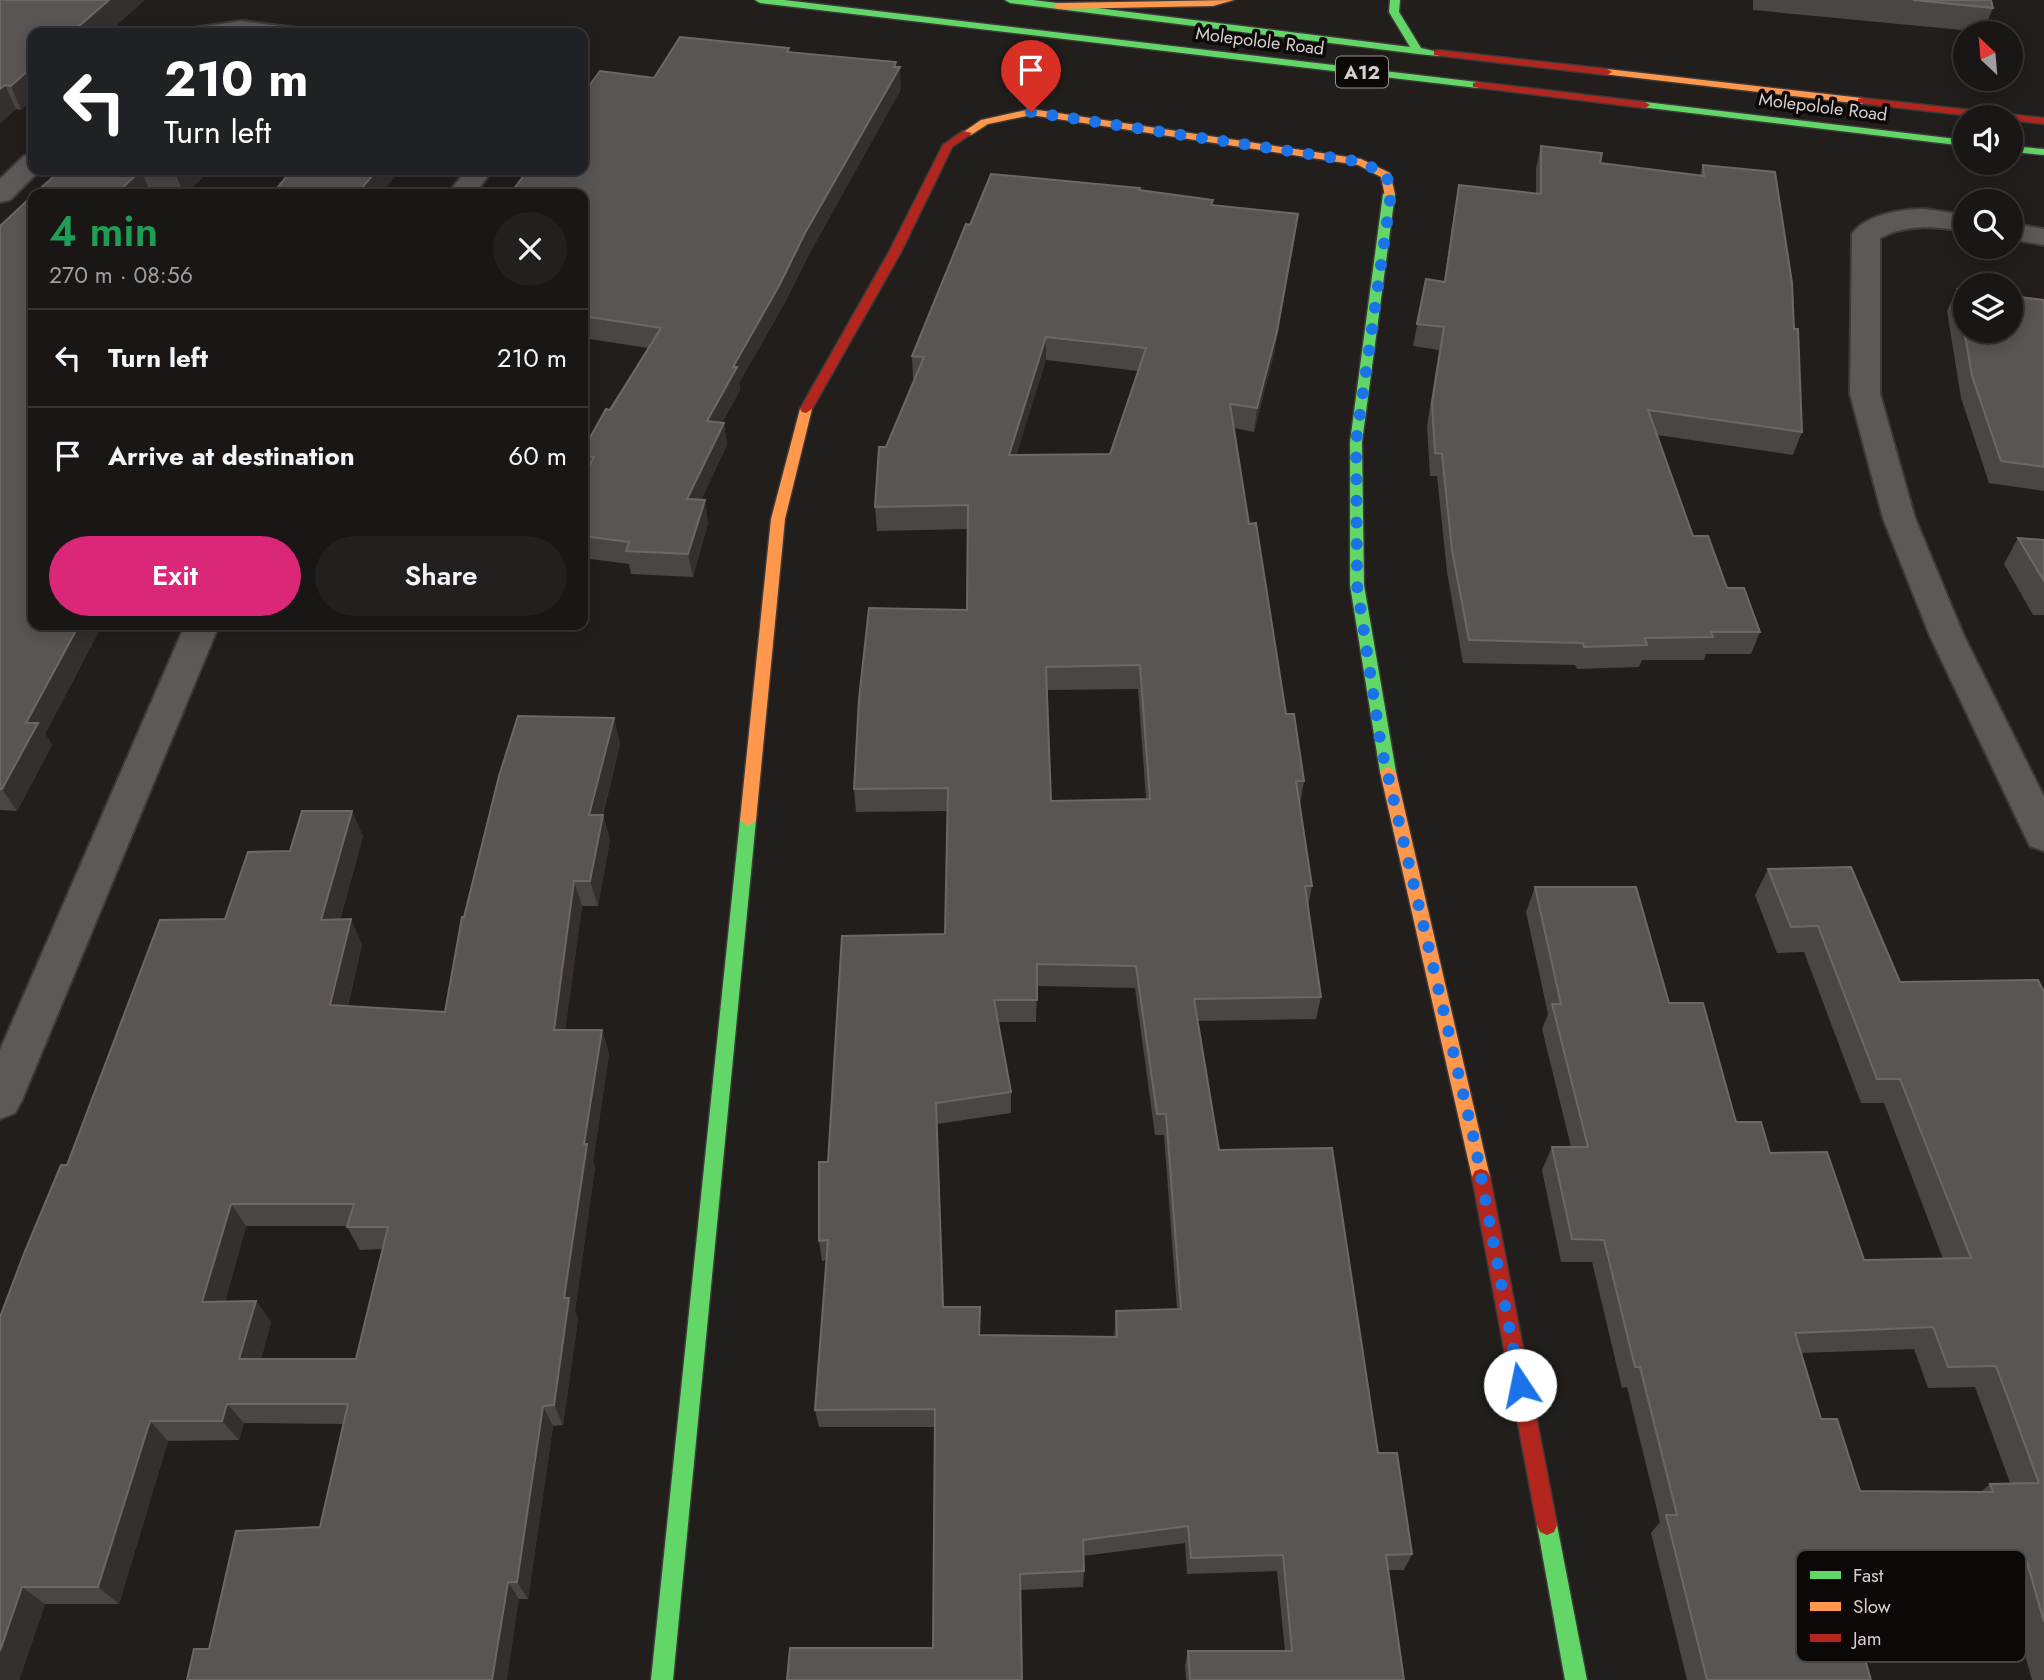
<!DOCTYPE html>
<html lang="en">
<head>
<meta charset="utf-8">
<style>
  body { margin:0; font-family:Jost,sans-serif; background:#221f1e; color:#f1f3f6; height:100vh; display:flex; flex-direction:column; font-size:26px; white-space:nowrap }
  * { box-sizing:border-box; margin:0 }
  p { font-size:23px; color:#9f9fa0 }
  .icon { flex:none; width:38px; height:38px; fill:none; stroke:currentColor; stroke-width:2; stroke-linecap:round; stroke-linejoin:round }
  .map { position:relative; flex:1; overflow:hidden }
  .side { position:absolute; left:28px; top:189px; width:560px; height:441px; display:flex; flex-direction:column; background:#191615; border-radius:14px; box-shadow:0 4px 18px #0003,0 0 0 2px #373534 }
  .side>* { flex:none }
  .top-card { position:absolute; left:28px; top:28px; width:560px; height:147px; border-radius:14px; box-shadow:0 4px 18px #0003,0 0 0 2px #373534; background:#202124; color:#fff; overflow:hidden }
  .needle { width:46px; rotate:334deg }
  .fabs { position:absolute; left:1953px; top:21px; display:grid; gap:14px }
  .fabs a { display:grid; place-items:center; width:70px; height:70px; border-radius:50%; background:#191615; box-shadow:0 4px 18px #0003,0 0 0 2px #373534; font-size:35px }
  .pin { position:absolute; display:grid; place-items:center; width:60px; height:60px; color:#fff; margin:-72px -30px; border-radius:50% 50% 50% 0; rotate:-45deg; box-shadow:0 0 7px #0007 }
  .pin .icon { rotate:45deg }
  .me { position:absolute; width:77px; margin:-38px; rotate:349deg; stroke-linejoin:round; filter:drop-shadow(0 0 5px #0008) }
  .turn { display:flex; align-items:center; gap:24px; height:147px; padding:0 21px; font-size:32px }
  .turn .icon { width:91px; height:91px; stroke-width:2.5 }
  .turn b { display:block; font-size:49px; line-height:60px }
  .round { display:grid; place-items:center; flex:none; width:74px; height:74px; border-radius:37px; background:#221f1e }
  .headline { display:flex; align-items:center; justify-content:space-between; height:119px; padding:0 21px }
  h1 { font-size:42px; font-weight:600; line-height:52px; color:#1e9e55 }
  .button { display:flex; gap:14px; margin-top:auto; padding:14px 21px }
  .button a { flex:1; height:80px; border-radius:42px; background:#db2777; color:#fff; font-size:28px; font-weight:600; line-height:80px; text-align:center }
  .button a+a { background:#221f1e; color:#f1f3f6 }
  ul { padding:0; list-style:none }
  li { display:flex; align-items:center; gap:21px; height:98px; padding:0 21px; border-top:2px solid #373534 }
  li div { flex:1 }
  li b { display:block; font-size:26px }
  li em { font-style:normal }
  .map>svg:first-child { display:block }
</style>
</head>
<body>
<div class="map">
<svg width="2044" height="1680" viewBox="0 0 2044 1680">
  <rect width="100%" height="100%" fill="#211e1c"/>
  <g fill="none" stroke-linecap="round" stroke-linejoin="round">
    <defs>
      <g id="street">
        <polygon points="241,21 297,28 300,33 190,33 193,28"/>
        <polygon points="33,154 33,170 40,170 10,200 0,202 0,179 24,156"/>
        <polygon points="466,170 492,170 475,194 448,194"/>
        <path d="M 1925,209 L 1965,215 L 1965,231 C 1934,227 1909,223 1880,238 L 1880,394 L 1915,518 L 1964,636 L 2044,797 L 2044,851 L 2030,846 L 2025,836 L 1930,636 L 1883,518 L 1850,394 L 1852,234 C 1866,214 1903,209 1925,209 Z"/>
        <polygon points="2011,223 2044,229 2044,245 2011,239"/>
        <polygon points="185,625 219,625 22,1100 15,1113 0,1119 0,1050"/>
      </g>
      <g id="fast">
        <polygon points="755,0 784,0 1477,82 1482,85 1477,88 760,3"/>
        <polygon points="1005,0 1033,0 1410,47 1389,12 1390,0 1400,0 1399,12 1421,48 1443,53 1438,56 1418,54 1010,3"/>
        <polygon points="1645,102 1965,140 1965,146 1641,107 1640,105"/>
        <polygon points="2011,146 2044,149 2044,155 2011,152"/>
        <polygon points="1389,191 1395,194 1362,442 1364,585 1396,772 1388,778 1380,772 1350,585 1350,442 1383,194"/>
        <polygon points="748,814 756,820 673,1680 651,1680 740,820"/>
        <polygon points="1547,1515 1554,1518 1557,1525 1587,1680 1565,1680 1537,1525 1540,1518"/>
      </g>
      <g id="slow">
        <polygon points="1234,0 1213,6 1058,9 1053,6 1058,3"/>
        <polygon points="1607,69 1862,98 1867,101 1862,104 1603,74 1603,70"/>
        <polygon points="1031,109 1361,159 1390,173 1395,194 1385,196 1381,177 1358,165 1031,115 988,124 971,135 962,133 981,120"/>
        <polygon points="806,405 812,409 785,519 756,820 748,826 740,820 771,519 800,409"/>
        <polygon points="1388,766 1396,772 1490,1177 1487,1183 1481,1185 1475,1183 1472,1177 1380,772"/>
      </g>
      <g id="jam">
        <polygon points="1438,50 1607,69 1612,72 1607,75 1434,55 1434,51"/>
        <polygon points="1477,82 1645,102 1650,105 1645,108 1473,87 1473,83"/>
        <polygon points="1862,98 2044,118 2044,124 2011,120 2011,117 1981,117 1858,103 1858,99"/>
        <polygon points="963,131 972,133 952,147 901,252 812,409 806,413 802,412 800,409 889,252 943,145"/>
        <polygon points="1481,1169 1487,1171 1490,1177 1557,1525 1554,1532 1547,1535 1540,1532 1537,1525 1472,1177 1475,1171"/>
      </g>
    </defs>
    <use href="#street" stroke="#3d3a39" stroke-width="4"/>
    <use href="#fast" stroke="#3d3a39" stroke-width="3"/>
    <use href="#slow" stroke="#3d3a39" stroke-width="3"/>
    <use href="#jam" stroke="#3d3a39" stroke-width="3"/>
    <use href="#street" fill="#5b5a59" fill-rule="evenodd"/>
    <use href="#fast" fill="#63d668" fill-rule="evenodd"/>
    <use href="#slow" fill="#ff974d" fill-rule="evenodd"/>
    <use href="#jam" fill="#b3261e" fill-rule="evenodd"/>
  </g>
  <g fill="#4a4646" fill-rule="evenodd">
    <polygon points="0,0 33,33 33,99 21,110 16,109 0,123"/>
    <polygon points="1753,0 1991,0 1993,8 1983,32 1753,10"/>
    <polygon points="789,52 896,67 901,89 808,256 783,306 739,383 740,390 722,423 724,423 727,445 701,500 708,523 693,577 631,574 629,564 583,558 583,478 584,475 583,468 583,450 648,348 583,338 583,194 654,78"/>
    <polygon points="1541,146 1600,163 1700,175 1703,165 1794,329 1802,432 1793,455 1657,435 1693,536 1727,588 1760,632 1751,654 1706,654 1704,660 1642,660 1639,667 1577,669 1575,665 1463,663 1447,572 1437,476 1430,476 1427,426 1439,350 1413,346 1426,279 1444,282 1455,207 1459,185 1536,194 1536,168"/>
    <polygon points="61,170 210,170 186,194 170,194 150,192 147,194 34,194"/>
    <path d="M 1140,190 L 1213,205 L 1298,214 L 1295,237 L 1274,354 L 1254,432 L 1234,428 L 1249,524 L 1286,714 L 1304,781 L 1300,804 L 1312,886 L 1308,906 L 1321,997 L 1316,1019 L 1197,1021 L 1219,1150 L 1378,1453 L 1412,1554 L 1404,1570 L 1388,1570 L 1404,1680 L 1186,1680 L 1185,1665 L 1188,1651 L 1285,1651 L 1277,1571 L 1187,1574 L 1185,1543 L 1083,1556 L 1084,1571 L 1083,1587 L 1020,1590 L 933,1648 L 935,1427 L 819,1427 L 815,1410 L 827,1260 L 822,1261 L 819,1241 L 828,1162 L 945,934 L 947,811 L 856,812 L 854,789 L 967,610 L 968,529 L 877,531 L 875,507 L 886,447 L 914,379 L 913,379 L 912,356 L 970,225 ZM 1046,360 L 1138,371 L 1110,454 L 1016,455 ZM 1138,689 L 1146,799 L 1051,801 L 1047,690 ZM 1037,986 L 1135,988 L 1155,1135 L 1164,1135 L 1177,1309 L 1116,1311 L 1114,1337 L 981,1335 L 944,1307 L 937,1124 L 1011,1113 L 1011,1092 L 998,1022 L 1036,1022 Z"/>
    <polygon points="0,226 33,625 99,625 98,627 99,631 45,734 52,745 17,811 0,810"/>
    <polygon points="1957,289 2044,300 2044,491 1989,483 1961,398 1947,311"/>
    <polygon points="2018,538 2044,540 2044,615 2033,615 2004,564"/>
    <path d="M 614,718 L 620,744 L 603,815 L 610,840 L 598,906 L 582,906 L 565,1030 L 602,1030 L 609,1054 L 593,1161 L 595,1167 L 575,1311 L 578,1319 L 563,1425 L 553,1426 L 528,1599 L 519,1599 L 209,1649 L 320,1527 L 343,1424 L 244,1423 L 239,1440 L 168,1441 L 119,1604 L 45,1604 L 19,1680 L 0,1680 L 67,1165 L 225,919 L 290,851 L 363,836 L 340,920 L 362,944 L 348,1006 L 445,1012 L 464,917 ZM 246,1226 L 347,1226 L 347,1227 L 360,1250 L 383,1249 L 356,1359 L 261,1359 L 271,1322 L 256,1301 L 225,1302 Z"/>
    <path d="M 1768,869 L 1900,982 L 2044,992 L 2044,1680 L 2032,1680 L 2002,1573 L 1839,1572 L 1871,1680 L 1687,1680 L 1651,1533 L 1660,1522 L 1627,1387 L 1622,1388 L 1592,1262 L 1561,1262 L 1542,1170 L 1552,1147 L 1571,1147 L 1542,1029 L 1548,1014 L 1526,912 L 1535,887 L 1669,1003 L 1736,1122 L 1770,1153 L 1864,1260 L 1943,1259 L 1884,1103 L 1861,1103 L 1804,952 L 1777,953 L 1755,895 ZM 1914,1349 L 1928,1388 L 1975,1387 L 2010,1483 L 1990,1484 L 1981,1492 L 1860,1491 L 1821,1419 L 1801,1353 Z"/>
  </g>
  <g fill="#34302f">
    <polygon points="109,0 145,0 108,33 71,33"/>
    <polygon points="896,62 897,73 900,67 901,89 808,256 783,306 739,383 740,390 711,443 707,421 733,367"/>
    <polygon points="33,66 33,99 21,110 11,86"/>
    <polygon points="5,85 16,109 0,123 0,89"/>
    <polygon points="141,170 150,192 147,194 116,194"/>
    <polygon points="181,170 210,170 186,194 184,194 176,175"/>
    <polygon points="377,170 400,170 381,194 357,194"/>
    <polygon points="1298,214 1295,237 1274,354 1254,432 1257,408"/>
    <polygon points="1046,337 1046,360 1009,479 1009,455"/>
    <polygon points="724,423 727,445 691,522 687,499"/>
    <polygon points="705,500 708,523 693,577 688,554"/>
    <polygon points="79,625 99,625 98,627 99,631 45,734 52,745 17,811 2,789 26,723"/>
    <polygon points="614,718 620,744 596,841 589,815"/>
    <polygon points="352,811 363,836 333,945 321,920"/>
    <polygon points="603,815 610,840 598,906 590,881"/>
    <polygon points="574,881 582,906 562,1054 554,1030"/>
    <polygon points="351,919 362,944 342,1030 330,1005"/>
    <polygon points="602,1030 609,1054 593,1161 595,1167 575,1311 578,1319 563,1425 554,1405 564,1298 584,1144"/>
    <polygon points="936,1103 937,1124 945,1326 943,1307"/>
    <polygon points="231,1204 246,1226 219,1323 202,1302"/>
    <polygon points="256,1301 271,1322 256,1379 239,1359"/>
    <polygon points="227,1404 244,1423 239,1440 222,1421"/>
    <polygon points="543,1406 553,1426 528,1599 517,1582"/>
    <polygon points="150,1421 168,1441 119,1604 98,1587"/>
    <polygon points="508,1582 519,1599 507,1680 492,1680"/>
    <polygon points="22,1587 45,1604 19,1680 0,1680 0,1651"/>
  </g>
  <g fill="#595555" stroke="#6d6868" stroke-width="2" fill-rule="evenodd">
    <polygon points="0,0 109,0 71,33 33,33 33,66 11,86 5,85 0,89"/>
    <polygon points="1913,0 1991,0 1993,8"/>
    <polygon points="680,37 789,48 787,52 896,62 894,67 900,67 805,233 780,284 733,367 737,367 707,421 724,423 687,499 705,500 688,554 626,551 629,542 583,536 583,478 594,457 583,456 583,450 606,409 610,410 661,328 583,316 583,194 510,194 528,170 583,170 583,94 600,71 654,78"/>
    <polygon points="1541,146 1602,153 1600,163 1704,176 1703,165 1775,172 1792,283 1794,329 1798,329 1802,432 1648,410 1693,536 1708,536 1727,588 1744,588 1760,632 1711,632 1713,637 1645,638 1647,645 1584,647 1583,643 1469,640 1452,550 1442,454 1435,453 1432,403 1444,327 1417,324 1426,279 1445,282 1459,185 1541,194"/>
    <polygon points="61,170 181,170 176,175 141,170 116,194 34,194"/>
    <polygon points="292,170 377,170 357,194 272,194"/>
    <path d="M 991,174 L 1140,188 L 1139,190 L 1213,200 L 1211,205 L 1298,214 L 1277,331 L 1257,408 L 1230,404 L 1249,524 L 1256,523 L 1286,714 L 1294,714 L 1304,781 L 1296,781 L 1312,886 L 1305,886 L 1321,997 L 1194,999 L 1219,1150 L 1332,1148 L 1378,1453 L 1397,1453 L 1412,1554 L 1386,1555 L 1404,1680 L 1190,1680 L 1188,1651 L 1292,1651 L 1283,1555 L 1191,1558 L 1188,1526 L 1083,1540 L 1084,1571 L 1020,1574 L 1022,1680 L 787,1680 L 790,1648 L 933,1648 L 935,1409 L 815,1410 L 828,1240 L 819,1241 L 819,1162 L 828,1162 L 842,936 L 945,934 L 948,788 L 854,789 L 859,699 L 869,608 L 967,610 L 968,505 L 875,507 L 879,447 L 886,447 L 924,357 L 912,356 L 966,224 L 970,225 ZM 1046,337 L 1146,348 L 1110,454 L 1009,455 ZM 1140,665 L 1150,799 L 1051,801 L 1046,667 ZM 1037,964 L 1136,966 L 1157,1114 L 1166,1114 L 1181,1309 L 1116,1311 L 1117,1337 L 979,1335 L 980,1307 L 943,1307 L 936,1103 L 1011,1092 L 994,1000 L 1037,1000 Z"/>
    <polygon points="33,195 33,625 79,625 26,723 38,723 2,789 0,789 0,226"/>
    <polygon points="1957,289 1965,290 1965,331 2011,331 2011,296 2044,300 2044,467 2001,461 1972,376"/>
    <polygon points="2018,538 2044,540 2044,581"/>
    <path d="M 518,716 L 614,718 L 589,815 L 603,815 L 590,881 L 574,881 L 554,1030 L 602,1030 L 584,1144 L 587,1144 L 564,1298 L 569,1298 L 554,1405 L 543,1406 L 517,1582 L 508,1582 L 492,1680 L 187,1680 L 194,1649 L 209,1649 L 236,1531 L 320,1527 L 348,1404 L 227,1404 L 222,1421 L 150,1421 L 98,1587 L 22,1587 L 0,1651 L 0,1317 L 25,1251 L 61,1165 L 67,1165 L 160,920 L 225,919 L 248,852 L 290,851 L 302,811 L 352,811 L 321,920 L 351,919 L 330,1005 L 445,1012 L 462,917 L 464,917 L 499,776 ZM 231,1204 L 354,1204 L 347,1227 L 388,1227 L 356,1359 L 239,1359 L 256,1301 L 202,1302 Z"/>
    <path d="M 1851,867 L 1900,982 L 2038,980 L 2044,992 L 2044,1622 L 2025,1555 L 1834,1554 L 1871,1680 L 1707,1680 L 1666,1515 L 1677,1515 L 1640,1367 L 1635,1367 L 1604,1240 L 1572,1239 L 1552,1147 L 1588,1147 L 1552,1004 L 1561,1004 L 1535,887 L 1636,887 L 1669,1003 L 1703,1003 L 1736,1122 L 1761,1122 L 1770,1153 L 1827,1152 L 1864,1260 L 1971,1258 L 1900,1079 L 1877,1079 L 1818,926 L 1791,927 L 1768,869 ZM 1933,1327 L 1948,1367 L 1996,1366 L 2039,1483 L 1990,1484 L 1993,1492 L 1860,1491 L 1837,1419 L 1821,1419 L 1795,1333 Z"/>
  </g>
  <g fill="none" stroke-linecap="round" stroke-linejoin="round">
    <polyline stroke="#1a73e8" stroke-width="12" stroke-dasharray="0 21.6" points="1031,112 1361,162 1387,175 1390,201 1356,442 1357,585 1381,746 1475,1144 1520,1385"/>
  </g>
  <g text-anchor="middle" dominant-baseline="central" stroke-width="7" stroke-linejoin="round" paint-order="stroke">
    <g font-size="18" fill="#d5d0cd" stroke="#0b0807">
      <text transform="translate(1260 41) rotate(7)">Molepolole Road</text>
      <text transform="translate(1823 107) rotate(7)">Molepolole Road</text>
    </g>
    <rect fill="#0b0807" stroke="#989492" stroke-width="2" x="1336" y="56.5" width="52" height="31" rx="5"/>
    <g font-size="19" font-weight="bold" fill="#d5d0cd">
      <text x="1362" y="72">A12</text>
    </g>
  </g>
  <rect x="1796" y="1550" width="230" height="112" rx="10" fill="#0b0807" stroke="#484442" stroke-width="2"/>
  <rect x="1810" y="1571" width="31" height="8" fill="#63d668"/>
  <rect x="1810" y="1602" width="31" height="9" fill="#ff974d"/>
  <rect x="1810" y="1634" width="31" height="8" fill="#b3261e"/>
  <g font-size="19" fill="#d5d0cd">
    <text x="1853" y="1582">Fast</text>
    <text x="1853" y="1613">Slow</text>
    <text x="1853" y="1645">Jam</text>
  </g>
</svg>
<div class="fabs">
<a><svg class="needle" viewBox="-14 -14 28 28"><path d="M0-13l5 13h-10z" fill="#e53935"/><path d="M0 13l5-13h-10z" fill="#9f9fa0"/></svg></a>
<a><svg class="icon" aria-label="sound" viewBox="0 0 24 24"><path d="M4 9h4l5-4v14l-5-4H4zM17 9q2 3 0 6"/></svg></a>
<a><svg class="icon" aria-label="search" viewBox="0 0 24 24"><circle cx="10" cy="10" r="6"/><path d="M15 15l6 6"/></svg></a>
<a><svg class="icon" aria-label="layers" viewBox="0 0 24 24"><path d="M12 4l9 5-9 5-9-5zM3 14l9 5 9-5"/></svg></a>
</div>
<div class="pin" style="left:1031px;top:112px;background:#d93025"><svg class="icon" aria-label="arrive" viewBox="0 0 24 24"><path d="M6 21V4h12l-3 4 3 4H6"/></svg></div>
<svg class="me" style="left:1520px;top:1385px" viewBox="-20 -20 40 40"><circle r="19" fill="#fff"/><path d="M0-13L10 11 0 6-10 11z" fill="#1a73e8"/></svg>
<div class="top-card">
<div class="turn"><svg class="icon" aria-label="left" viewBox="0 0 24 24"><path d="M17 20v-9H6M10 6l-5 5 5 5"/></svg><div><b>210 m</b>Turn left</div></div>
</div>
<section class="side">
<div class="headline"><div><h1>4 min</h1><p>270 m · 08:56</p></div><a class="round"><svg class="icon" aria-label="close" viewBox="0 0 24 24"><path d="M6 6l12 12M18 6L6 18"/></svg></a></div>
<ul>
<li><svg class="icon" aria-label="left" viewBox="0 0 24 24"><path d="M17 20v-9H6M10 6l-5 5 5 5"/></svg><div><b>Turn left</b></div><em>210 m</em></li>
<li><svg class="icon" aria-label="arrive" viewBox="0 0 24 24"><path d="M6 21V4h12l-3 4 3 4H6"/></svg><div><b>Arrive at destination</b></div><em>60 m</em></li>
</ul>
<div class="button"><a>Exit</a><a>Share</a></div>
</section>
</div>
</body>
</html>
